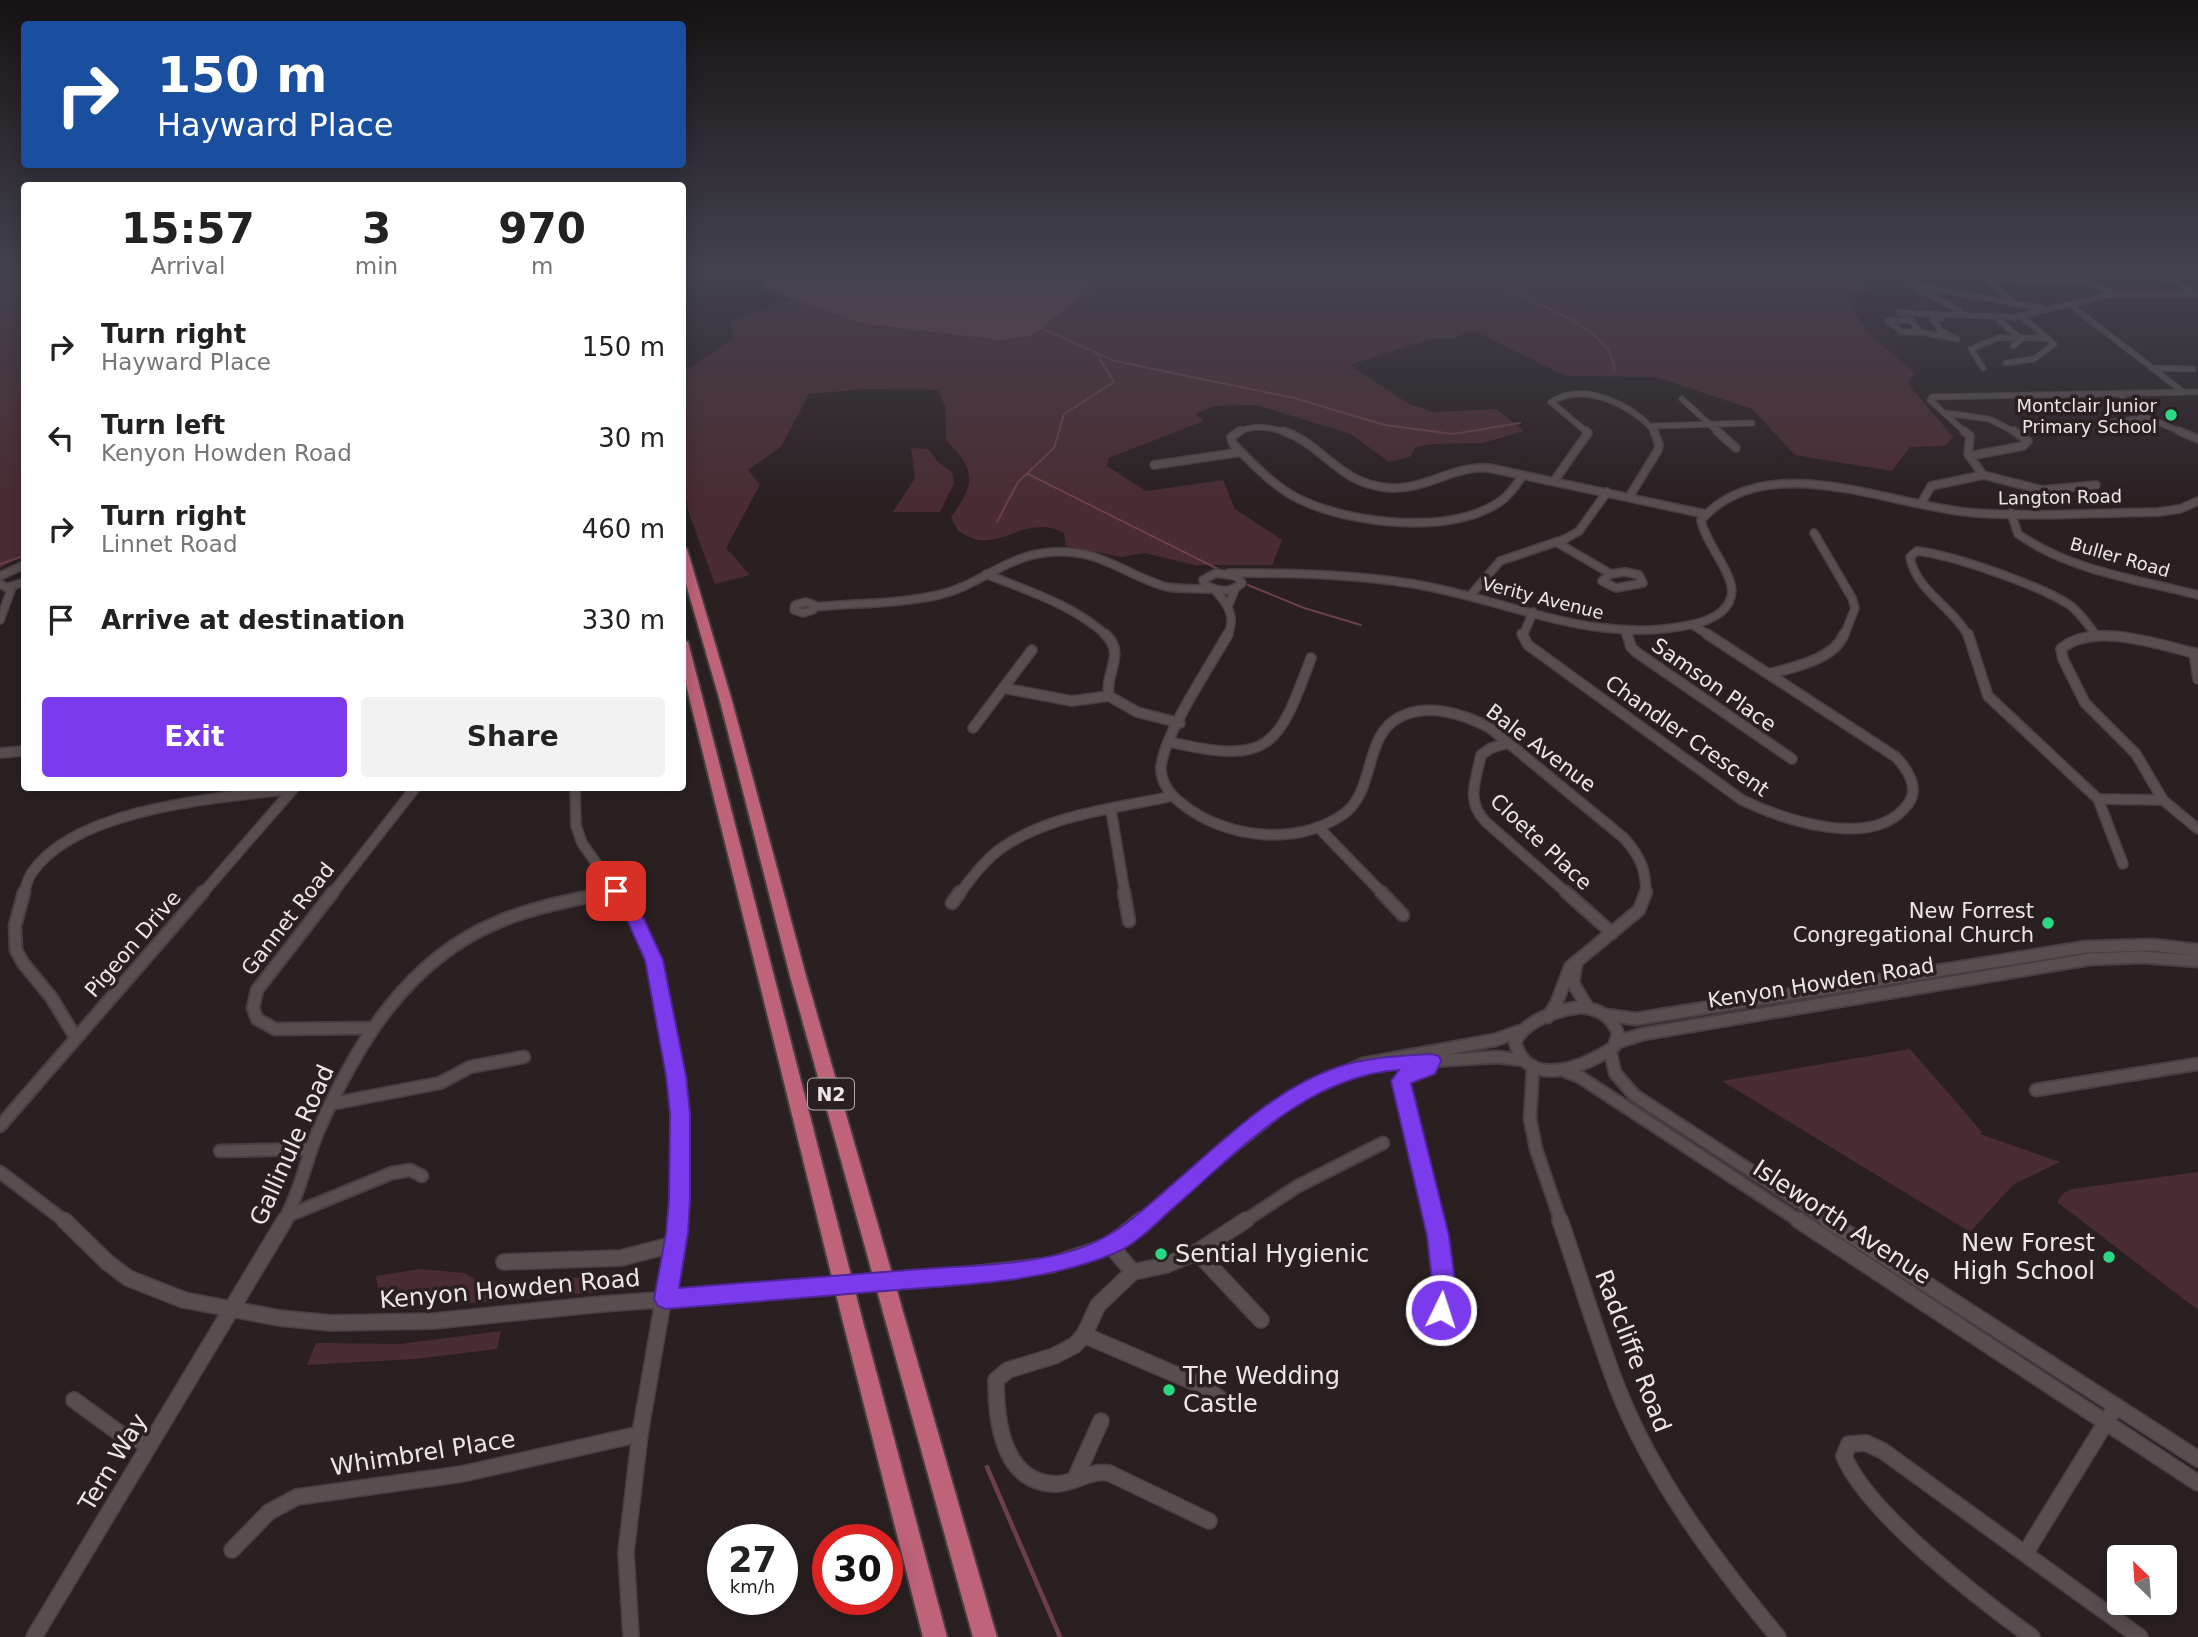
<!DOCTYPE html>
<html lang="en">
<head>
<meta charset="utf-8">
<style>
  body { margin:0; font-family:"DejaVu Sans",sans-serif; background:#f2f2f2; color:#222; height:100vh; display:flex; flex-direction:column; font-size:26px; white-space:nowrap }
  * { box-sizing:border-box; margin:0 }
  p { font-size:23px; color:#767676 }
  .icon { flex:none; width:38px; height:38px; fill:none; stroke:currentColor; stroke-width:2; stroke-linecap:round; stroke-linejoin:round }
  .map { position:relative; flex:1; overflow:hidden }
  .sheet { position:absolute; left:21px; top:182px; width:665px; height:609px; display:flex; flex-direction:column; background:#fff; border-radius:7px; box-shadow:0 4px 18px #0003 }
  .sheet>* { flex:none }
  .top-card { position:absolute; left:21px; top:21px; width:665px; height:147px; border-radius:7px; box-shadow:0 4px 18px #0003; background:#1a4fa0; color:#fff; overflow:hidden }
  .needle { width:46px; rotate:335deg }
  .fabs { position:absolute; left:2107px; top:1545px; display:grid; gap:14px }
  .fabs a { display:grid; place-items:center; width:70px; height:70px; border-radius:7px; background:#fff; box-shadow:0 4px 18px #0003; font-size:35px }
  .speed { position:absolute; left:707px; top:1524px; display:flex; gap:14px; font-size:35px; font-weight:700; text-align:center }
  .speed>* { display:grid; place-content:center; width:91px; height:91px; border-radius:50%; background:#fff; box-shadow:0 4px 18px #0003; line-height:1 }
  .speed small { font-size:18px; font-weight:400 }
  .speed .limit { border:10px solid #d22; background:#fff; color:#111 }
  .pin { position:absolute; display:grid; place-items:center; width:60px; height:60px; color:#fff; margin:-30px; border-radius:14px; box-shadow:0 4px 10px #0006 }
  .me { position:absolute; width:77px; margin:-38px; rotate:4deg; stroke-linejoin:round; filter:drop-shadow(0 0 5px #0008) }
  .turn { display:flex; align-items:center; gap:24px; height:147px; padding:0 21px; font-size:32px }
  .turn .icon { width:91px; height:91px; stroke-width:2.5 }
  .turn b { display:block; font-size:49px; line-height:60px }
  .eta { display:flex; justify-content:space-evenly; align-items:center; height:119px; text-align:center }
  .eta b { font-size:42px; font-weight:700; line-height:49px }
  .button { display:flex; gap:14px; margin-top:auto; padding:14px 21px }
  .button a { flex:1; height:80px; border-radius:7px; background:#7c3aed; color:#fff; font-size:28px; font-weight:700; line-height:80px; text-align:center }
  .button a+a { background:#f2f2f2; color:#222 }
  ul { padding:0; list-style:none }
  li { display:flex; align-items:center; gap:21px; height:91px; padding:0 21px }
  li div { flex:1 }
  li b { display:block; font-size:26px }
  li em { font-style:normal }
  .map>svg:first-child { display:block }
</style>
</head>
<body>
<div class="map">
<svg width="2198" height="1637" viewBox="0 0 2198 1637">
  <rect width="100%" height="100%" fill="#2a2022"/>
  <g fill="#4a2c33">
    <polygon points="0,272 24,272 24,555 0,568"/>
    <path d="M 1119,272 L 1198,272 L 1195,274 L 1212,276 L 1219,272 L 1424,272 L 1456,279 L 1487,279 L 1490,277 L 1491,272 L 1853,272 L 1869,292 L 1847,295 C 1857,330 1889,350 1915,373 L 1908,384 L 1953,437 L 1945,446 L 1910,447 L 1892,471 L 1795,455 L 1752,409 L 1656,377 L 1572,376 L 1560,373 L 1477,332 L 1466,332 L 1454,339 L 1433,338 L 1350,365 L 1409,404 L 1434,412 L 1496,409 L 1524,431 L 1483,443 L 1434,444 L 1416,447 L 1410,457 L 1389,462 L 1351,434 L 1256,405 L 1213,406 L 1196,414 L 1204,421 L 1109,458 L 1107,466 L 1146,491 L 1223,480 L 1235,509 L 1282,540 L 1272,565 L 1194,565 L 1145,553 L 1122,557 L 1066,546 L 1064,533 C 1031,515 1007,544 978,540 C 972,539 964,534 958,531 L 951,517 C 976,483 976,470 946,440 L 945,406 L 938,390 L 869,389 L 809,394 L 781,447 L 748,470 L 760,485 L 726,548 L 750,575 L 715,584 L 688,511 L 683,478 L 682,373 L 734,338 L 730,321 L 793,299 L 861,323 L 1031,336 L 1107,276 Z"/>
    <polygon points="911,448 928,449 939,463 952,472 954,483 940,512 893,512 915,478"/>
    <polygon points="1910,1049 1982,1132 1980,1134 2060,1162 2014,1184 1970,1232 1722,1081"/>
    <polygon points="2198,1172 2198,1310 2057,1202 2062,1194 2072,1189"/>
    <polygon points="420,1269 464,1273 480,1282 613,1276 619,1290 454,1305 378,1289 376,1276"/>
    <polygon points="501,1331 497,1349 415,1359 307,1365 316,1343 400,1344"/>
  </g>
  <polygon fill="#6b4049" points="776,272 1101,272 1107,276 1031,336 1000,340 861,323 761,288 764,280"/>
  <g fill="none" stroke-linecap="round" stroke-linejoin="round">
    <g stroke="#6b4049" stroke-width="2">
      <path d="M 1496,277 L 1496,282 L 1508,290 C 1539,305 1615,330 1614,370"/>
      <polyline points="1041,328 1115,361 1294,398 1385,425 1453,434 1520,423"/>
      <polyline points="1028,474 1220,570"/>
      <polyline points="997,522 1018,482 1054,448 1064,414 1114,382 1096,353"/>
      <polyline points="0,564 24,556"/>
      <polyline points="1248,585 1304,608 1361,625"/>
    </g>
    <polyline stroke="#6b4049" stroke-width="4.5" points="987,1467 1060,1637"/>
    <polygon fill="#6b4049" fill-rule="evenodd" points="682,272 709,272 682,278"/>
    <defs>
      <g id="minor-far4">
        <polyline points="1896,272 1911,285 1960,311"/>
        <polyline points="1977,272 2015,303"/>
        <polyline points="2147,272 2175,281 2194,293"/>
        <polyline points="1988,280 2087,282 2114,294"/>
        <polyline points="1906,282 1914,278 1928,278"/>
        <polyline points="1911,285 2042,308"/>
        <polyline points="2069,304 2182,391"/>
        <polyline points="1899,313 2015,317 2114,294 2198,294"/>
        <polygon points="1911,320 1920,332 1902,332 1888,321"/>
        <polyline points="1999,320 2021,339 2013,346"/>
        <polyline points="1920,332 1957,339 1941,331 1933,320 1942,318"/>
        <polyline points="2006,363 2034,359 2054,344 2021,316"/>
        <polyline points="1983,368 1971,349 1998,338 2048,338"/>
        <polyline points="2152,368 2193,369"/>
        <polyline points="2120,393 2130,410 2183,433"/>
        <polyline points="1682,399 1719,433"/>
        <polyline points="1945,413 1989,419 2017,433"/>
        <polyline points="2106,425 2105,423 2144,418"/>
        <polyline points="1653,426 1752,423"/>
        <path d="M 1236,433 C 1254,424 1271,427 1288,433"/>
        <path d="M 1588,433 L 1551,402 C 1585,381 1632,405 1656,433"/>
        <polyline points="1966,433 1930,400 1932,397 2198,392"/>
      </g>
      <g id="minor-far3">
        <path d="M 1240,431 L 1231,437 L 1233,444 C 1253,464 1274,487 1299,499 C 1350,524 1448,535 1498,503 C 1509,496 1516,485 1523,475"/>
        <path d="M 1283,431 C 1325,445 1337,484 1390,488 C 1426,490 1454,465 1489,468 L 1705,514"/>
        <polyline points="1717,431 1736,448"/>
        <polyline points="2179,431 2198,439"/>
        <polyline points="1969,456 2023,446 2028,441 2014,431"/>
        <polyline points="1154,465 1241,452"/>
        <polyline points="1983,475 2042,490 2096,485"/>
        <polyline points="1554,481 1588,433 1586,431"/>
        <polyline points="1629,497 1658,450 1659,445 1654,431"/>
        <polyline points="1921,504 1931,486 1983,475 1968,454 1970,436 1964,431"/>
        <path d="M 2011,513 L 2018,534 C 2071,571 2136,579 2198,595"/>
        <polyline points="1814,533 1852,598 1855,608 1844,636"/>
        <polyline points="1556,542 1611,574"/>
        <polygon points="1625,572 1639,575 1643,583 1616,588 1602,581 1611,574"/>
        <path d="M 1216,573 L 1236,576 L 1242,583 C 1230,594 1219,591 1205,585 L 1203,580 Z"/>
        <path d="M 1229,573 C 1291,573 1353,574 1414,584 C 1510,600 1595,647 1694,624 C 1708,621 1727,613 1731,597 C 1737,576 1705,544 1701,520 C 1767,445 1894,508 1976,513 C 2036,517 2097,513 2158,512 L 2180,509 L 2198,501"/>
        <path d="M 986,574 C 1028,591 1074,605 1107,636"/>
        <polyline points="0,576 24,565"/>
        <polyline points="0,584 11,590 0,620"/>
        <polyline points="9,587 24,582"/>
        <path d="M 1215,590 C 1228,604 1237,618 1227,636"/>
        <polyline points="1470,596 1500,561 1565,539 1579,531 1607,492"/>
        <polygon points="806,602 814,605 813,610 803,613 794,610 795,605"/>
        <polyline points="1229,604 1235,589"/>
        <path d="M 815,607 C 855,603 898,604 938,595 C 980,586 1005,555 1052,552 C 1100,549 1122,573 1163,586 C 1177,590 1196,588 1211,589"/>
        <polyline points="1693,625 1710,636"/>
        <polyline points="1626,632 1627,636"/>
        <polyline points="1523,636 1533,612"/>
        <path d="M 1968,636 C 1953,607 1916,591 1910,557 L 1917,551 C 1953,555 2042,586 2071,606 C 2081,614 2088,625 2096,635"/>
        <polyline points="2094,636 2107,636"/>
      </g>
      <g id="minor-far2">
        <path d="M 1105,634 C 1127,654 1104,673 1109,696 L 1137,712 L 1180,723"/>
        <path d="M 1228,634 C 1210,666 1164,734 1161,767 C 1160,781 1170,795 1181,803 C 1223,838 1298,848 1345,813 C 1375,790 1364,737 1398,718 C 1427,702 1464,714 1490,728 L 1624,838 C 1640,856 1646,869 1646,894"/>
        <path d="M 1522,634 L 1528,645 L 1742,800 C 1784,820 1874,851 1908,804 C 1920,788 1908,770 1896,757 L 1707,634"/>
        <polyline points="1627,634 1631,647 1636,652 1792,759"/>
        <polyline points="1968,634 1988,696 2098,799 2123,864"/>
        <polyline points="2194,653 2198,679"/>
        <path d="M 2198,654 C 2160,645 2093,621 2061,649 L 2063,659 L 2085,703 L 2136,754 L 2163,800 L 2198,829"/>
        <path d="M 1769,674 C 1793,667 1834,660 1844,634"/>
        <polyline points="1003,688 1072,701 1109,696"/>
        <polyline points="973,728 1032,650"/>
        <path d="M 1170,742 C 1270,765 1278,748 1311,658"/>
        <path d="M 1508,743 L 1491,748 L 1481,755 C 1476,781 1465,801 1486,822 L 1568,894"/>
        <polyline points="0,753 24,751"/>
        <polyline points="575,788 576,826 582,843 618,894"/>
        <polyline points="2098,799 2163,800"/>
        <polyline points="1111,810 1125,894"/>
        <polyline points="1318,827 1383,894"/>
        <path d="M 23,894 C 26,888 27,880 31,874 C 75,807 220,798 293,789"/>
        <polyline points="202,894 294,788"/>
        <polyline points="332,894 415,788"/>
        <polyline points="601,894 616,891"/>
        <path d="M 959,894 C 972,878 985,859 1003,847 C 1052,814 1117,808 1173,796"/>
      </g>
      <g id="minor-far1">
        <polyline points="24,892 15,926 16,950 23,963 51,997 76,1038"/>
        <polyline points="333,892 257,990 253,1008 257,1019 275,1029 371,1028"/>
        <polyline points="616,892 635,919 654,960 676,1076 680,1113 677,1222"/>
        <polyline points="1124,892 1129,921"/>
        <polyline points="1381,892 1403,915"/>
        <polyline points="1566,892 1612,933"/>
        <polyline points="952,903 960,892"/>
        <polyline points="1576,965 1573,983 1588,1008"/>
        <path d="M 1581,1007 C 1599,1009 1612,1016 1618,1034 L 1614,1047 C 1587,1066 1527,1091 1515,1042 C 1525,1020 1558,1010 1581,1007 Z"/>
        <polyline points="1606,1015 1636,1019 2086,947 2152,945 2198,950"/>
        <polyline points="1548,1017 1557,1002 1570,967 1639,910 1646,892"/>
        <polyline points="1618,1042 1643,1034 2090,959 2142,957 2198,961"/>
        <polyline points="1610,1050 1615,1073 1634,1095 1830,1222"/>
        <polyline points="1432,1061 1428,1069 1406,1075 1401,1081 1435,1222"/>
        <polyline points="1383,1064 1497,1057 1524,1060"/>
        <polyline points="1533,1066 1530,1119 1536,1149 1561,1222"/>
        <polyline points="1565,1071 1580,1077 1801,1222"/>
        <polyline points="2036,1090 2198,1064"/>
        <polyline points="330,1104 440,1083 470,1067 524,1057"/>
        <polyline points="0,1126 203,892"/>
        <polyline points="220,1151 309,1149"/>
        <polyline points="0,1172 66,1222"/>
        <polyline points="287,1216 392,1173 410,1170 422,1176"/>
        <path d="M 283,1222 C 300,1194 306,1158 320,1127 C 357,1043 408,960 496,923 C 532,907 571,901 609,892"/>
        <polyline points="1139,1222 1297,1095 1363,1064 1495,1040 1520,1031"/>
        <polyline points="1243,1222 1298,1186 1383,1143"/>
      </g>
      <g id="minor">
        <polyline points="64,1220 107,1262 128,1278 184,1300 279,1318 331,1323 434,1321 602,1304 784,1291"/>
        <polyline points="1434,1220 1443,1281"/>
        <path d="M 1560,1220 C 1579,1275 1596,1332 1617,1387 C 1653,1479 1715,1561 1778,1637"/>
        <polyline points="1798,1220 2198,1483"/>
        <polyline points="1827,1220 2198,1459"/>
        <polyline points="1110,1245 1133,1272"/>
        <polyline points="1197,1252 1261,1320"/>
        <polyline points="504,1262 621,1258 675,1244"/>
        <polyline points="945,1277 1051,1265 1110,1245 1141,1220"/>
        <polygon points="1443,1281 1456,1294 1459,1309 1453,1314 1444,1313 1437,1299"/>
        <polyline points="1084,1335 1198,1384 1222,1400"/>
        <polyline points="74,1400 122,1435 150,1444"/>
        <polyline points="1075,1479 1101,1421"/>
        <path d="M 1209,1521 L 1109,1473 C 1089,1470 1075,1483 1057,1484 C 1002,1484 996,1420 996,1380 L 1008,1370 L 1054,1356 L 1075,1345 L 1084,1335 L 1098,1305 L 1133,1272 L 1166,1265 L 1197,1252 L 1246,1220"/>
        <polyline points="232,1550 269,1512 297,1497 462,1474 640,1434"/>
        <polyline points="2026,1552 2116,1406"/>
        <polyline points="34,1637 285,1220"/>
        <polyline points="631,1637 626,1552 640,1434 677,1220"/>
        <path d="M 2032,1637 C 1981,1600 1867,1513 1844,1456 L 1849,1444 L 1866,1443 L 1883,1451 L 2140,1637"/>
      </g>
      <g id="highway">
        <polygon points="682,546 687,549 732,701 806,976 997,1637 973,1637 790,976 720,701 682,570"/>
        <polygon points="682,639 688,642 864,1326 947,1637 923,1637 844,1326 682,668"/>
      </g>
    </defs>
    <use href="#minor-far4" stroke="#473f41" stroke-width="7"/>
    <use href="#minor-far3" stroke="#473f41" stroke-width="10"/>
    <use href="#minor-far2" stroke="#473f41" stroke-width="12"/>
    <use href="#minor-far1" stroke="#473f41" stroke-width="15"/>
    <use href="#minor" stroke="#473f41" stroke-width="18"/>
    <use href="#highway" stroke="#473f41" stroke-width="4"/>
    <use href="#minor-far4" stroke="#584d4f" stroke-width="5"/>
    <use href="#minor-far3" stroke="#584d4f" stroke-width="7"/>
    <use href="#minor-far2" stroke="#584d4f" stroke-width="9"/>
    <use href="#minor-far1" stroke="#584d4f" stroke-width="11"/>
    <use href="#minor" stroke="#584d4f" stroke-width="15"/>
    <use href="#highway" fill="#be6379" fill-rule="evenodd"/>
    <defs>
      <polyline id="minor-bridge" points="784,1291 945,1277"/>
    </defs>
    <use href="#minor-bridge" stroke="#473f41" stroke-width="18" stroke-linecap="butt"/>
    <use href="#minor-bridge" stroke="#584d4f" stroke-width="15"/>
  </g>
  <linearGradient id="sky" x2="0" y2="1"><stop stop-color="#171213"/><stop offset="0.54" stop-color="#44424f"/><stop offset="1" stop-color="#44424f" stop-opacity="0"/></linearGradient>
  <rect width="2198" height="501" fill="url(#sky)"/>
  <path fill="#7c3aed" stroke="#51269a" stroke-width="2" d="M 616,885 L 622,887 L 644,919 L 663,960 L 686,1076 L 690,1113 L 690,1199 L 688,1233 L 679,1288 C 760,1282 841,1275 922,1269 C 976,1265 1055,1265 1103,1238 C 1129,1224 1152,1202 1174,1183 C 1223,1141 1275,1088 1338,1067 C 1368,1057 1400,1056 1432,1054 L 1439,1056 L 1441,1061 L 1435,1074 L 1411,1083 L 1449,1236 L 1455,1281 L 1448,1299 L 1452,1310 L 1449,1317 L 1441,1320 L 1433,1317 L 1426,1299 L 1432,1281 L 1427,1236 L 1391,1081 L 1399,1070 C 1307,1076 1239,1151 1173,1208 C 1156,1223 1137,1244 1115,1253 C 1046,1282 971,1284 897,1290 C 820,1296 743,1303 666,1309 L 658,1306 L 654,1299 L 666,1233 L 669,1199 L 670,1113 L 666,1076 L 645,960 L 627,920 L 607,891 Z"/>
  <g fill="#2ad884" stroke="#2a2022" stroke-width="2.5">
    <circle cx="2171" cy="415" r="7"/>
    <circle cx="2048" cy="923" r="7"/>
    <circle cx="1161" cy="1254" r="7"/>
    <circle cx="2109" cy="1257" r="7"/>
    <circle cx="1169" cy="1390" r="7"/>
  </g>
  <g text-anchor="middle" dominant-baseline="central" stroke-width="7" stroke-linejoin="round" paint-order="stroke">
    <g font-size="18" fill="#ede6e7" stroke="#2a2022" text-anchor="end">
      <text x="2157" y="405">Montclair Junior<tspan x="2157" dy="21">Primary School</tspan></text>
    </g>
    <g font-size="18" fill="#ede6e7" stroke="#2a2022">
      <text transform="translate(2060 497) rotate(-1)">Langton Road</text>
      <text transform="translate(2120 557) rotate(16)">Buller Road</text>
      <text transform="translate(1543 598) rotate(14)">Verity Avenue</text>
    </g>
    <rect fill="#2a2022" stroke="#b2abac" stroke-width="2" x="808" y="1078.5" width="46" height="31" rx="5"/>
    <g font-size="19" font-weight="bold" fill="#ede6e7">
      <text x="831" y="1094">N2</text>
    </g>
    <g font-size="21" fill="#ede6e7" stroke="#2a2022">
      <text transform="translate(1714 685) rotate(35)">Samson Place</text>
      <text transform="translate(1687 736) rotate(35)">Chandler Crescent</text>
      <text transform="translate(1541 748) rotate(37)">Bale Avenue</text>
      <text transform="translate(1541 842) rotate(43)">Cloete Place</text>
      <text transform="translate(288 919) rotate(-52)">Gannet Road</text>
      <text transform="translate(133 944) rotate(-49)">Pigeon Drive</text>
      <text transform="translate(1821 983) rotate(-9)">Kenyon Howden Road</text>
    </g>
    <g font-size="21" fill="#ede6e7" stroke="#2a2022" text-anchor="end">
      <text x="2034" y="911">New Forrest<tspan x="2034" dy="24">Congregational Church</tspan></text>
    </g>
    <g font-size="24" fill="#ede6e7" stroke="#2a2022">
      <text transform="translate(292 1145) rotate(-66)">Gallinule Road</text>
      <text transform="translate(1842 1222) rotate(33)">Isleworth Avenue</text>
      <text transform="translate(510 1289) rotate(-5)">Kenyon Howden Road</text>
      <text transform="translate(1633 1351) rotate(69)">Radcliffe Road</text>
      <text transform="translate(423 1453) rotate(-9)">Whimbrel Place</text>
      <text transform="translate(113 1462) rotate(-59)">Tern Way</text>
    </g>
    <g font-size="24" fill="#ede6e7" stroke="#2a2022" text-anchor="start">
      <text x="2095" y="1243" text-anchor="end">New Forest<tspan x="2095" dy="28">High School</tspan></text>
      <text x="1175" y="1254">Sential Hygienic</text>
      <text x="1183" y="1376">The Wedding<tspan x="1183" dy="28">Castle</tspan></text>
    </g>
  </g>
</svg>
<div class="fabs">
<a><svg class="needle" viewBox="-14 -14 28 28"><path d="M0-13l5 13h-10z" fill="#e53935"/><path d="M0 13l5-13h-10z" fill="#767676"/></svg></a>
</div>
<div class="speed"><div>27<small>km/h</small></div><div class="limit">30</div></div>
<div class="pin" style="left:616px;top:891px;background:#d93025"><svg class="icon" aria-label="arrive" viewBox="0 0 24 24"><path d="M6 21V4h12l-3 4 3 4H6"/></svg></div>
<svg class="me" style="left:1441px;top:1310px" viewBox="-20 -20 40 40"><circle r="17" fill="#7c3aed" stroke="#fff" stroke-width="3"/><path d="M0-11L8 9 0 5-8 9z" fill="#fff"/></svg>
<div class="top-card">
<div class="turn"><svg class="icon" aria-label="right" viewBox="0 0 24 24"><path d="M7 20v-9h11M14 6l5 5-5 5"/></svg><div><b>150 m</b>Hayward Place</div></div>
</div>
<section class="sheet">
<div class="eta">
<div><b>15:57</b><p>Arrival</p></div>
<div><b>3</b><p>min</p></div>
<div><b>970</b><p>m</p></div>
</div>
<ul>
<li><svg class="icon" aria-label="right" viewBox="0 0 24 24"><path d="M7 20v-9h11M14 6l5 5-5 5"/></svg><div><b>Turn right</b><p>Hayward Place</p></div><em>150 m</em></li>
<li><svg class="icon" aria-label="left" viewBox="0 0 24 24"><path d="M17 20v-9H6M10 6l-5 5 5 5"/></svg><div><b>Turn left</b><p>Kenyon Howden Road</p></div><em>30 m</em></li>
<li><svg class="icon" aria-label="right" viewBox="0 0 24 24"><path d="M7 20v-9h11M14 6l5 5-5 5"/></svg><div><b>Turn right</b><p>Linnet Road</p></div><em>460 m</em></li>
<li><svg class="icon" aria-label="arrive" viewBox="0 0 24 24"><path d="M6 21V4h12l-3 4 3 4H6"/></svg><div><b>Arrive at destination</b></div><em>330 m</em></li>
</ul>
<div class="button"><a>Exit</a><a>Share</a></div>
</section>
</div>
</body>
</html>
